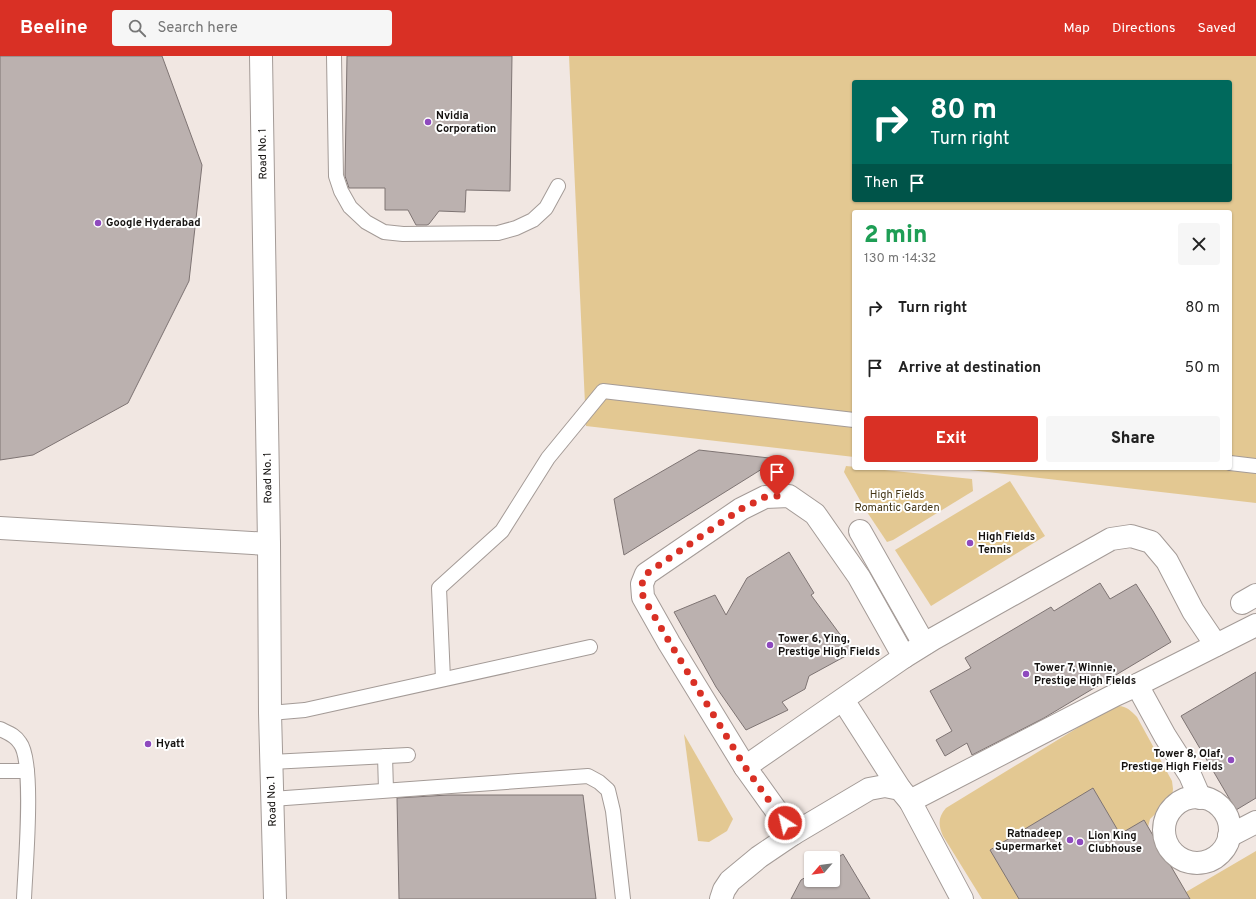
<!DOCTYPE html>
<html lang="en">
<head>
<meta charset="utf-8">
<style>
  body { margin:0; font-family:Overpass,sans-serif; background:#f6f6f6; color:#222; height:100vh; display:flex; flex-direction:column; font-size:15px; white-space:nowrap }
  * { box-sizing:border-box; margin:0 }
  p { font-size:13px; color:#767676 }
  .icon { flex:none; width:22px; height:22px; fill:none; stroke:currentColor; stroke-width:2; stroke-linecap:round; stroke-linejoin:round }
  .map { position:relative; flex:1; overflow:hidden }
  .side { position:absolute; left:852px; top:154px; width:380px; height:260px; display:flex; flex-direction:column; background:#fff; border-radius:4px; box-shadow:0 1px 3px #0004 }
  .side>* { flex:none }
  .banner { position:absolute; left:852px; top:24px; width:380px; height:122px; border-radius:4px; box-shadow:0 1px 3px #0004; background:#00695c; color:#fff; overflow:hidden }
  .needle { width:26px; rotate:242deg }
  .tools { position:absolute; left:804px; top:795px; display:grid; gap:8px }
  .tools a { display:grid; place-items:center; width:36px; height:36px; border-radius:4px; background:#fff; box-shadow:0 1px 3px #0004; font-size:20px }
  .pin { position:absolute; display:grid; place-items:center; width:34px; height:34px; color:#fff; margin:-41px -17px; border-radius:50% 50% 50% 0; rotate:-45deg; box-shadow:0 0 4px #0007 }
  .pin .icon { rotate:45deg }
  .me { position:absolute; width:44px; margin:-22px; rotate:325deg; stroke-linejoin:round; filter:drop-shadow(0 0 3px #0008) }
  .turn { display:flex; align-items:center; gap:14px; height:84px; padding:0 12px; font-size:18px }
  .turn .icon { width:52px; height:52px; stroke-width:2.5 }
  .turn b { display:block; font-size:28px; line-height:34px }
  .then { display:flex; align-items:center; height:38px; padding:0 12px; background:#0003; gap:8px; font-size:15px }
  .round { display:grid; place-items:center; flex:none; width:42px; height:42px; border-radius:4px; background:#f6f6f6 }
  .head { display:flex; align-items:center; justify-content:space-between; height:68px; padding:0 12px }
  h1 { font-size:24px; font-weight:800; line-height:30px; color:#1e9e55 }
  .action { display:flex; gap:8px; margin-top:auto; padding:8px 12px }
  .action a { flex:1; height:46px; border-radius:4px; background:#d93025; color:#fff; font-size:16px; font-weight:800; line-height:46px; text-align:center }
  .action a+a { background:#f6f6f6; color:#222 }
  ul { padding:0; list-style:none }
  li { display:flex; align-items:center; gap:12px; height:60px; padding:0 12px }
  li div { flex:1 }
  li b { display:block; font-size:15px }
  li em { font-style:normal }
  header { display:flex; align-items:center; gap:24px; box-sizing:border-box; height:56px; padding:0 20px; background:#d93025; color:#fff }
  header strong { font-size:19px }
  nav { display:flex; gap:22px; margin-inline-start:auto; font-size:14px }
  .search { width:280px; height:36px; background:#f6f6f6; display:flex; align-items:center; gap:10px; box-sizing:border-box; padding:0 14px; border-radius:4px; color:#767676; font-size:15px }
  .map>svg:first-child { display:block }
</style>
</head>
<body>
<header>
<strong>Beeline</strong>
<div class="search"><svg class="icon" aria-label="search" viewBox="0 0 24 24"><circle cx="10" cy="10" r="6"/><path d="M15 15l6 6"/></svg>Search here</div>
<nav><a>Map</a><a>Directions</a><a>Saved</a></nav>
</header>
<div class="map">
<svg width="1256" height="843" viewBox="0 0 1256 843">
  <rect width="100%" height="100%" fill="#f1e7e2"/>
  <g fill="#e3c892" fill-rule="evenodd">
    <path d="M 569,0 L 1256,0 L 1256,447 L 952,412 L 1230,412 L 1230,156 L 854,156 L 854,401 L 586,370 ZM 854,26 L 1230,26 L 1230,144 L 854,144 Z"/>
    <polygon points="846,410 972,423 973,435 893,484 887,486 865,453 844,416"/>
    <polygon points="1010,425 1045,480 931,550 895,494"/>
    <path d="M 1118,650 C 1127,650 1131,655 1137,661 L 1172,725 L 1173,733 L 1172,742 L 1150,763 L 1148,771 L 1186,836 L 1256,795 L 1256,843 L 982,843 L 943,780 C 938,769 938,761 946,752 L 1110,652 Z"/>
    <polygon points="684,678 733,763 727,775 709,786 698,785"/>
  </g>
  <g fill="#bbb1af" stroke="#7e7473">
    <polygon points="0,0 162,0 202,109 189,225 128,347 33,399 0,404"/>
    <polygon points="347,0 512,0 510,135 466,134 465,156 439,155 429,168 427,169 416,169 408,154 385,154 385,132 349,132 345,120"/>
    <polygon points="699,394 778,403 624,499 614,443"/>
    <polygon points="789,496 814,537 811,539 853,596 809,620 805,633 782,646 788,654 746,674 716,631 674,556 715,539 726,559 747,522"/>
    <polygon points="1100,527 1110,543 1136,528 1153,555 1171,586 1044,662 972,699 967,687 945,700 936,684 952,675 930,635 971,612 965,602 1051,551 1054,555"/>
    <polygon points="1256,616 1256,742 1236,754 1181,660"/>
    <polygon points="1093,732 1120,778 1144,764 1190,843 1019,843 990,794"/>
    <polygon points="448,739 583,739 596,843 399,843 397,742"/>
    <polygon points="843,798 870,843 791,843 801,824 811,818 811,824 833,824 833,805"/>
  </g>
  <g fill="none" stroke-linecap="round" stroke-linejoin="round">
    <defs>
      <g id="service">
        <polyline points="334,0 336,120 341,135 350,151 366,166 384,176 403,178 498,177 516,172 533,164 546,152 558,130"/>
        <polyline points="1230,407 1256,410"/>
        <polyline points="443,623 439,532 502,475 548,402 603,335 854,364"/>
        <polyline points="270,657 305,654 590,591"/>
        <path d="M 0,673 C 8,677 15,679 20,687 C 35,706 25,814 24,843"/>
        <polyline points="385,700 386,734"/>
        <polyline points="271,706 408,699"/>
        <polyline points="0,715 27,715"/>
        <polyline points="272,743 588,720 599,726 608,734 613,755 623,843"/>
      </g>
      <g id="minor">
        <polyline points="860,475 924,588"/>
        <polyline points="1242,547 1256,539"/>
        <polyline points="1137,629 1165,680 1190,719 1200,742"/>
        <polyline points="843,644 900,733"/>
        <polyline points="745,711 904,601 933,583 1111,483 1131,480 1151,486 1167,505 1193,555 1216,589"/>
        <circle cx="1197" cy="774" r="33"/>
        <polyline points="910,745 1115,639 1137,629 1256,569"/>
        <polyline points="793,778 745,711 669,587 643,541 642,528 646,518 741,453 765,441 789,440 815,458 859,521 904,601"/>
        <polyline points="1229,780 1256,766"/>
        <polyline points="721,843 724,834 730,825 759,801 793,778 869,733 885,730 900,733 910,745 962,843"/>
      </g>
      <g id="tertiary">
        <polyline points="261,0 269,488 270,657 275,843"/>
        <polyline points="0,472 269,488"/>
      </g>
    </defs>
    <use href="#service" stroke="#a49b97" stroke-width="16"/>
    <use href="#minor" stroke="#a49b97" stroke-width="24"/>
    <use href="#tertiary" stroke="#a49b97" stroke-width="24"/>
    <use href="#service" stroke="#fff" stroke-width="14"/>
    <use href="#minor" stroke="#fff" stroke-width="22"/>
    <use href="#tertiary" stroke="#fff" stroke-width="22"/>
  </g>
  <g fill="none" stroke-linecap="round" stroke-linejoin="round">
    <polyline stroke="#d93025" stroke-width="7" stroke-dasharray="0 12.6" points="777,440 765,441 741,453 646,518 642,528 643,541 670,587 745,711 785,767"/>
  </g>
  <g fill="#8e4abe" stroke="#fff" stroke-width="1.5">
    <circle cx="428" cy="66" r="4"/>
    <circle cx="98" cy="167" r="4"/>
    <circle cx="970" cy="487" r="4"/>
    <circle cx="770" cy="589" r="4"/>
    <circle cx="1026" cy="618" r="4"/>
    <circle cx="148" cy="688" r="4"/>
    <circle cx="1231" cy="704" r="4"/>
    <circle cx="1070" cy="784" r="4"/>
    <circle cx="1080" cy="786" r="4"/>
  </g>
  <g text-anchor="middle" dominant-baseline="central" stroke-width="4" stroke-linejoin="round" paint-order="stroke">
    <g font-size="11" font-weight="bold" fill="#14110f" stroke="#fff" text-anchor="start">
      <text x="436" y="60">Nvidia<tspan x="436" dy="13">Corporation</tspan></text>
      <text x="106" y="167">Google Hyderabad</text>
      <text x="978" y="481">High Fields<tspan x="978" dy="13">Tennis</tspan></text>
      <text x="778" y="583">Tower 6, Ying,<tspan x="778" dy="13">Prestige High Fields</tspan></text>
      <text x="1034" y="612">Tower 7, Winnie,<tspan x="1034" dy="13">Prestige High Fields</tspan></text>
      <text x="156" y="688">Hyatt</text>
      <text x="1223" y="698" text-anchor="end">Tower 8, Olaf,<tspan x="1223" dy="13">Prestige High Fields</tspan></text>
      <text x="1062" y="778" text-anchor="end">Ratnadeep<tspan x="1062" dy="13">Supermarket</tspan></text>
      <text x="1088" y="780">Lion King<tspan x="1088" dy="13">Clubhouse</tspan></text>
    </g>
    <g font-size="11" fill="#14110f" stroke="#fff">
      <text transform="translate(263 98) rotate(-91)">Road No. 1</text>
      <text transform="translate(268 422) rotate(-91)">Road No. 1</text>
      <text transform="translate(272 745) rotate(-92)">Road No. 1</text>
    </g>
    <g font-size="11" fill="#433516" stroke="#fff">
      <text x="897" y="439">High Fields<tspan x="897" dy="13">Romantic Garden</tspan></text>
    </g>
  </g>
</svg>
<div class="tools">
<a><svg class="needle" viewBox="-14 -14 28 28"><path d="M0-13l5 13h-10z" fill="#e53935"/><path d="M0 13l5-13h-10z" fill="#767676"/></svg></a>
</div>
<div class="pin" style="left:777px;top:440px;background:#d93025"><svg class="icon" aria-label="arrive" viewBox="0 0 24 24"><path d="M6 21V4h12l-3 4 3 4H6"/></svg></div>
<svg class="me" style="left:785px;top:767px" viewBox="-20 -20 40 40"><circle r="17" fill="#d93025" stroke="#fff" stroke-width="3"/><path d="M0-11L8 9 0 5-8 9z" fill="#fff"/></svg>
<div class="banner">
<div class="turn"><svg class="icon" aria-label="right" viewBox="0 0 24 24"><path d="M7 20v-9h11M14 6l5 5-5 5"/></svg><div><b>80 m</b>Turn right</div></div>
<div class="then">Then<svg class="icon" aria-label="arrive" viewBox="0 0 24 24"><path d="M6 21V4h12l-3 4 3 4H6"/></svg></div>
</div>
<section class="side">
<div class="head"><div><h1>2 min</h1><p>130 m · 14:32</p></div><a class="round"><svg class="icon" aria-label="close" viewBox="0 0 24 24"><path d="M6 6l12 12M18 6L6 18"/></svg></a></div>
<ul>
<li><svg class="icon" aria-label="right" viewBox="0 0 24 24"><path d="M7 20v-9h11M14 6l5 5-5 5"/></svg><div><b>Turn right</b></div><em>80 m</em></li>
<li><svg class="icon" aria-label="arrive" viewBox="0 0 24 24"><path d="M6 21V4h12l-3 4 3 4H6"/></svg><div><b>Arrive at destination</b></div><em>50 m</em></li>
</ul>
<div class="action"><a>Exit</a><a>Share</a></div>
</section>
</div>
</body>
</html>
